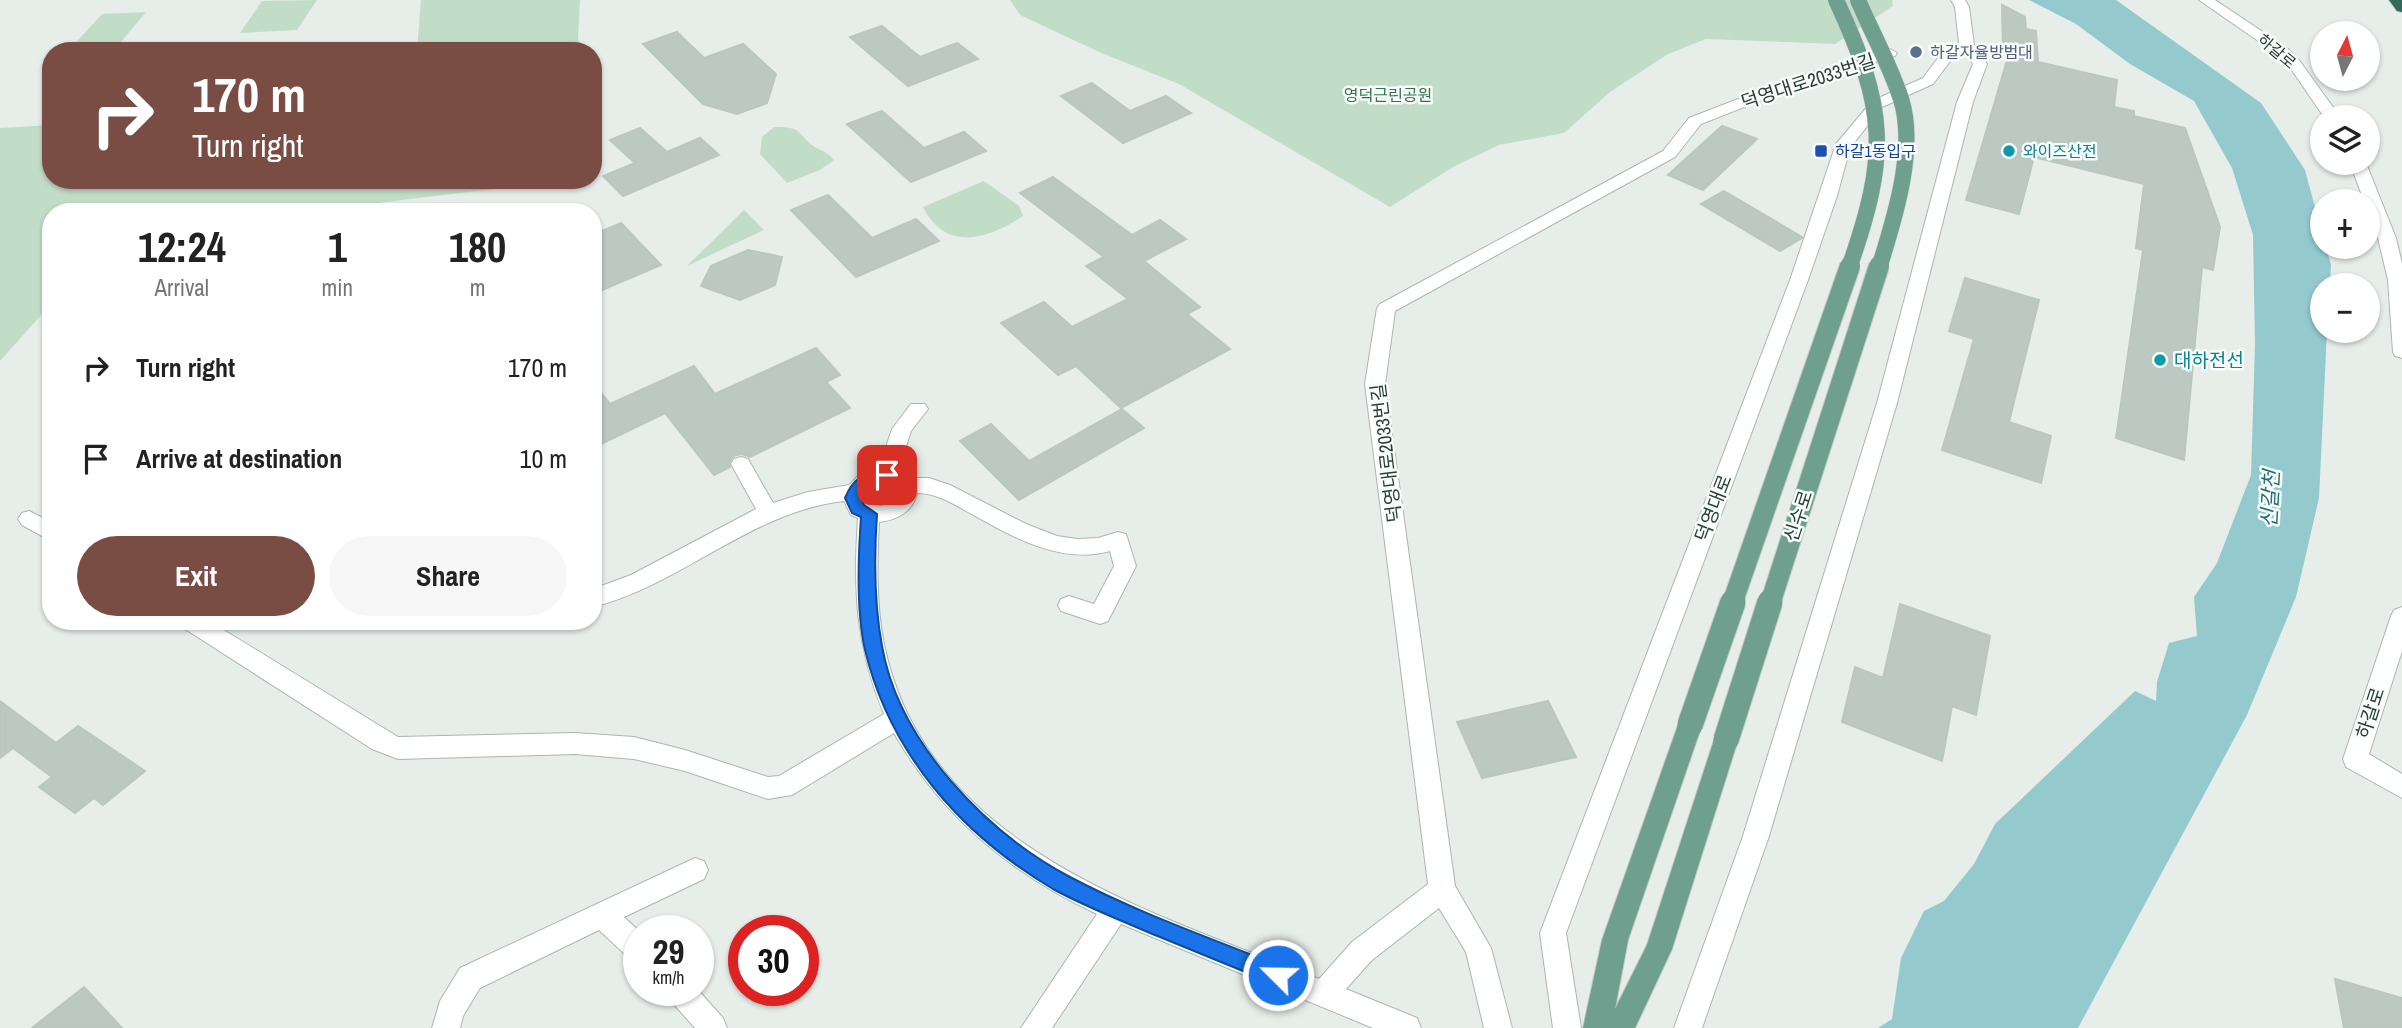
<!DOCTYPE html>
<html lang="en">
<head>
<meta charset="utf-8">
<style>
  body { margin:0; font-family:"Archivo Narrow","Noto Sans KR",sans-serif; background:#f6f6f6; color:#222; height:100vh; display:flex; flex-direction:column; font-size:26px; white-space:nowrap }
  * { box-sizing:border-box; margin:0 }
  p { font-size:23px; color:#767676 }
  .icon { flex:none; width:38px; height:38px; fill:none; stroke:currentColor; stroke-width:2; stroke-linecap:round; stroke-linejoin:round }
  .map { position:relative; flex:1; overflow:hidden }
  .sheet { position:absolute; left:42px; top:203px; width:560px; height:427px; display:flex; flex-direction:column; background:#fff; border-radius:28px; box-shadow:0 2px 5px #0004 }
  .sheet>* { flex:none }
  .guide { position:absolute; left:42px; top:42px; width:560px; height:147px; border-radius:28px; box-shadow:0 2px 5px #0004; background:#7a4d44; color:#fff; overflow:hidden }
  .needle { width:46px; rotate:6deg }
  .tools { position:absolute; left:2310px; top:21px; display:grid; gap:14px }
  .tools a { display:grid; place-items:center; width:70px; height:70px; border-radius:50%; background:#fff; box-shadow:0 2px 5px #0004; font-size:35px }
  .speed { position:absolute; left:623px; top:915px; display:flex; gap:14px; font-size:35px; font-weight:700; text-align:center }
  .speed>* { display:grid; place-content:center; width:91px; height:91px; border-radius:50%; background:#fff; box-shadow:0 2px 5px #0004; line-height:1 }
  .speed small { font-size:18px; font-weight:400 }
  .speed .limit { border:10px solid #d22; background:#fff; color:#111 }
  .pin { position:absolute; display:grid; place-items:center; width:60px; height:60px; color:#fff; margin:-30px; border-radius:14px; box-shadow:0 4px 10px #0006 }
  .me { position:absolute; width:77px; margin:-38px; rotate:293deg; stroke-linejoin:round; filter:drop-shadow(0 0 5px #0008) }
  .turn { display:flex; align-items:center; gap:24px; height:147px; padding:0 35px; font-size:32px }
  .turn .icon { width:91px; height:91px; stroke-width:2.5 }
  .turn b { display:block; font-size:49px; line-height:60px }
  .eta { display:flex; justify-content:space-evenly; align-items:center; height:119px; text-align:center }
  .eta b { font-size:42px; font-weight:700; line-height:49px }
  .action { display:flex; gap:14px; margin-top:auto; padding:14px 35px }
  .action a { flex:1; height:80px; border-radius:42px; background:#7a4d44; color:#fff; font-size:28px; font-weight:700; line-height:80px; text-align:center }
  .action a+a { background:#f6f6f6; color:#222 }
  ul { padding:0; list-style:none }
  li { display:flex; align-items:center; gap:21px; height:91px; padding:0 35px }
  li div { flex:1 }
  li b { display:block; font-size:26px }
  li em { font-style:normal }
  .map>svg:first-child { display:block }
</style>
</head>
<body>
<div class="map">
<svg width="2402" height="1028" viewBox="0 0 2402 1028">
  <rect width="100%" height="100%" fill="#e7eeea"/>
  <g fill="#c2ddc7">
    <polygon points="317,0 297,30 240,33 262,1"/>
    <polygon points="421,0 580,0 578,40 586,51 417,51"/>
    <polygon points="1010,0 1892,0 1893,6 1835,44 1706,39 1668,54 1610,92 1564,133 1499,145 1453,167 1390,207 1179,84 1099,52 1020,15"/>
    <polygon points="146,12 116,48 69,50 102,14"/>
    <polygon points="51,125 51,180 517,180 510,187 302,212 51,212 51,304 0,361 0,128"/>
    <path d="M 774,127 C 804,126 797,135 815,147 C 824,152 827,152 834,160 L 820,170 L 787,183 L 760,154 L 762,137 Z"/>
    <path d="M 984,181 L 1019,206 L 1023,216 C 989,239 946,253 923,207 Z"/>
    <polygon points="744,210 764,230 687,266"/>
  </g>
  <polygon fill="#94c9cd" points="2029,0 2116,0 2261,103 2305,170 2322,233 2322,247 2326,247 2331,265 2330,285 2322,285 2322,331 2327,331 2319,498 2296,597 2247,715 2078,1028 1878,1028 1892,1019 1901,958 1924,911 1944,901 1974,864 1995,824 2135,691 2156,701 2157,682 2169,643 2197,636 2194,597 2217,563 2251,475 2255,344 2253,235 2232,168 2194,101 2130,64 2076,24"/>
  <g fill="#bcc9c3" stroke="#b9c7c0" stroke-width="2">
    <polygon points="2002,5 2025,17 2026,29 2036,31 2038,62 2117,80 2114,107 2134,111 2134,116 2185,128 2220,227 2213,270 2202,267 2184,460 2116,438 2143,250 2136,248 2144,184 2034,157 2019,214 1966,200 2010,50 2003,49"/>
    <polygon points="882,26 920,57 957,43 978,59 908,86 850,37"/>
    <polygon points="677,32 704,58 743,44 776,74 767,103 737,114 703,104 643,44"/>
    <polygon points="1092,83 1130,111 1166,96 1191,113 1123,143 1061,96"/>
    <polygon points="882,111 924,148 964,132 986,151 911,182 847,124"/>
    <polygon points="1722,126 1757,139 1703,190 1668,175"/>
    <polygon points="640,128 667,152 700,138 719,155 623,196 603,176 635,163 610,140"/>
    <polygon points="1053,177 1132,235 1160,220 1186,239 1144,261 1200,307 1187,314 1230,349 1121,408 1076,366 1058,375 1001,323 1044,302 1072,327 1128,299 1086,266 1104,257 1020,193"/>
    <polygon points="1724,191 1802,237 1802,238 1780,251 1701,204"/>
    <polygon points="828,195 872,238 916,219 939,241 856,277 791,210"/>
    <polygon points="621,223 661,265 593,294 593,235"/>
    <polygon points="748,250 782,257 775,285 740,300 701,286 711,266"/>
    <polygon points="1965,278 2039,300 2009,422 2051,436 2041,483 1942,450 1974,339 1949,331"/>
    <polygon points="816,348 840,375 826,382 850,408 750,457 742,454 733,456 729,463 730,467 714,475 665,413 593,448 593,383 610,404 694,366 715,394"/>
    <polygon points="1122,409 1144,428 1019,500 960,441 991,424 1029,461"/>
    <polygon points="1900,604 1990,636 1976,715 1952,706 1942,761 1842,722 1855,667 1883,678"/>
    <polygon points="0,701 56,743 78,726 145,771 103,805 94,798 75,813 39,787 52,777 13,748 0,758"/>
    <polygon points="1548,701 1576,757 1482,778 1457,722"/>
    <polygon points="2335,979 2402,998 2402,1028 2344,1028"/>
    <polygon points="84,987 122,1028 32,1028"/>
  </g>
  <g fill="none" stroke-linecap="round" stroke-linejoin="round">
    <defs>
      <g id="minor">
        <polygon points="1951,0 1965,0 1969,7 1974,45 1987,64 1973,102 1897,403 1769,836 1702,1028 1674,1028 1743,836 1877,403 1957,102 1973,64 1964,52 1954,56 1933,84 1882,107 1850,148 1837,196 1808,280 1566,933 1581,1028 1553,1028 1540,933 1790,280 1836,144 1872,101 1923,78 1944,50 1959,43 1955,7"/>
        <polygon points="2199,0 2215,0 2287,48 2299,60 2340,117 2324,117 2289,66 2277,54"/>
        <path d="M 1890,49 L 1897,53 L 1895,56 L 1800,85 L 1701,124 L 1675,157 L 1395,311 L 1385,384 L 1455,886 L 1491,948 L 1512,1028 L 1484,1028 L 1466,952 L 1439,908 L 1372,960 L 1346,989 L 1417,1018 L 1421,1028 L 1373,1028 L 1121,924 L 1052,1028 L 1021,1028 L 1097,914 C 1011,874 941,816 894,733 L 792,795 L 768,799 L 685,771 L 634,759 L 575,754 L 398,759 L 372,749 L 182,627 L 179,621 L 209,621 L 398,737 L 575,733 L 634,737 L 685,750 L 768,777 L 779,776 L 884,714 C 856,647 853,590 858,518 L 851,515 L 844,501 C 750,512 683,584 593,607 L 593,589 L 631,575 L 756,509 L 731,464 L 734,459 L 741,457 L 748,459 L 773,503 L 808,492 L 849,485 L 859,475 L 879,468 L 892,429 L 911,404 L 925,404 L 928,409 L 911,431 L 898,471 L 911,478 L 929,478 L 950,485 L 1026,524 L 1057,536 L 1077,539 L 1098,538 L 1118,532 L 1126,534 L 1136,566 L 1108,621 L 1100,624 L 1061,611 L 1058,605 L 1061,599 L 1069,596 L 1094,604 L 1114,566 L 1110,551 C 1059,565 1011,536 968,512 C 952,503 936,493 917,493 C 913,511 898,520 879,522 C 877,563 876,604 884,644 C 926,849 1151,911 1319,979 L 1352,942 L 1428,884 L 1365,384 L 1377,308 L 1380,304 L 1663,151 L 1689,118 L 1790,79 ZM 886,483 L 897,489 L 895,498 L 882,506 L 866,504 L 863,498 L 873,486 Z"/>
        <polygon points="2350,163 2366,163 2396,238 2402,264 2402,358 2395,356 2393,352 2388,280 2378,238 2368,210 2368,201 2364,201"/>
        <polygon points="29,511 51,522 51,541 22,525 18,519 22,513"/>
        <polygon points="2402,607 2402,651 2369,754 2402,774 2402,798 2346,767 2343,759 2391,616 2394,610"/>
        <polygon points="695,858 704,861 708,870 704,879 624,917 639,931 639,962 629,958 599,930 480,988 463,1016 460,1028 432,1028 440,1001 460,968"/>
        <polygon points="666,990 698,990 723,1018 727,1028 695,1028 670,1000"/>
      </g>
      <polygon id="major" points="1690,715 1698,718 1702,725 1628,940 1615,1009 1647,945 1714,740 1717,733 1726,730 1735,733 1738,740 1672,949 1635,1028 1583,1028 1602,940 1678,725 1682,718"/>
      <polygon id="highway" points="2389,0 2402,0 2402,12 2397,11"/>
    </defs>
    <use href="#minor" stroke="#aab6b1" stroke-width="2"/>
    <use href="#major" stroke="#c3c9c7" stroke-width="2"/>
    <use href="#highway" stroke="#c3c9c7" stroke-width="2"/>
    <use href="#minor" fill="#fff" fill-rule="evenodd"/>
    <use href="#major" fill="#6f9f8f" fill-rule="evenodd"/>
    <use href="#highway" fill="#35695a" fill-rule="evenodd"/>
    <defs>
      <g id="major-bridge-far2">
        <path d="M 1836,0 C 1887,110 1889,154 1849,268"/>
        <path d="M 1858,0 C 1872,33 1890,65 1901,99 C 1917,149 1894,220 1879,268"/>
      </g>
      <g id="major-bridge-far1">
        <polyline points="1732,604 1850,266"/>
        <polyline points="1770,604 1879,266"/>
      </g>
      <g id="major-bridge">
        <polyline points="1690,725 1733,602"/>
        <polyline points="1726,740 1770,602"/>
      </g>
    </defs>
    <use href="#major-bridge-far2" stroke="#c3c9c7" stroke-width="17" stroke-linecap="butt"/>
    <use href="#major-bridge-far1" stroke="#c3c9c7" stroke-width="22" stroke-linecap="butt"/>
    <use href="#major-bridge" stroke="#c3c9c7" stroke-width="27" stroke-linecap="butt"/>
    <use href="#major-bridge-far2" stroke="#6f9f8f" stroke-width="16"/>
    <use href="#major-bridge-far1" stroke="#6f9f8f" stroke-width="20"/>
    <use href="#major-bridge" stroke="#6f9f8f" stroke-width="25"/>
  </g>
  <path fill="#1a73e8" stroke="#114b97" stroke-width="2" d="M 887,469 L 893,471 L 895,475 L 893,479 L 869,486 L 861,498 L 864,505 L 877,514 C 874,558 874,603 882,646 C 899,743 986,832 1070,877 C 1138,913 1213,939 1285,968 L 1288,975 L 1285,982 L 1278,985 C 1235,968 1192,950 1150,933 C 1118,919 1084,906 1053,889 C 962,835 890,754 865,650 C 856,610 858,558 861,517 L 852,513 L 845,498 C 855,474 864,476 887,469 Z"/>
  <circle fill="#5c6f8a" stroke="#f7fbf9" stroke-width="2.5" cx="1916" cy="52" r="7"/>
  <rect fill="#1a4fb4" stroke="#f7fbf9" stroke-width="2.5" x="1814" y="144" width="14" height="14" rx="3.5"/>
  <g fill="#0f9aa8" stroke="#f7fbf9" stroke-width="2.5">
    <circle cx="2009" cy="151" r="7"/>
    <circle cx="2160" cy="360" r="7"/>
  </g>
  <g text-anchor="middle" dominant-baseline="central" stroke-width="5" stroke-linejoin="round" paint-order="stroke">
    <g font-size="16" fill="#273f37" stroke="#f7fbf9">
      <text transform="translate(2277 51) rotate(40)">하갈로</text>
    </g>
    <g font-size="16" fill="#4e5e75" stroke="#f7fbf9" text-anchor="start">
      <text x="1930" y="52">하갈자율방범대</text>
    </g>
    <g font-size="16" fill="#347347" stroke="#f7fbf9">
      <text x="1388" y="95">영덕근린공원</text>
    </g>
    <g font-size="16" fill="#164399" stroke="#f7fbf9" text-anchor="start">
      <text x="1835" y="151">하갈1동입구</text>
    </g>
    <g font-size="16" fill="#0d838f" stroke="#f7fbf9" text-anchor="start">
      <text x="2023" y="151">와이즈산전</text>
    </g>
    <g font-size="19" fill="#273f37" stroke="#f7fbf9">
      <text transform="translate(1808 81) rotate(-18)">덕영대로2033번길</text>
      <text transform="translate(1386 453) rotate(-97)">덕영대로2033번길</text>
      <text transform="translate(1713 508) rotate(-69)">덕영대로</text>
      <text transform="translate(1798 516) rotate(-72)">신수로</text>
      <text transform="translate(2370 713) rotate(-72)">하갈로</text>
    </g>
    <g font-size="19" fill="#0d838f" stroke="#f7fbf9" text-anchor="start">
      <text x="2174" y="360">대하전선</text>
    </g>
    <g font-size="21" font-style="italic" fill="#256f76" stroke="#f7fbf9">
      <text transform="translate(2270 499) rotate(-87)">신갈천</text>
    </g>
  </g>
</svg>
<div class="tools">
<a><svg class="needle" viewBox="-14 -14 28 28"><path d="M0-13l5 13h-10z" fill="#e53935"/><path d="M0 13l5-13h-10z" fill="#767676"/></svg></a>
<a><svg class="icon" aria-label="layers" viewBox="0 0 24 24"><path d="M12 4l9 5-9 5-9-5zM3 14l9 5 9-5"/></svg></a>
<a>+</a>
<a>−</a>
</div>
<div class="speed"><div>29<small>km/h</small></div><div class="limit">30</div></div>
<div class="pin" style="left:887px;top:475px;background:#d93025"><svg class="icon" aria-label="arrive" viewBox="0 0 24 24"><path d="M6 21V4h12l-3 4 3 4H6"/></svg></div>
<svg class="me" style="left:1278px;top:975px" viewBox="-20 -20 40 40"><circle r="17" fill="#1a73e8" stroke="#fff" stroke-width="3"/><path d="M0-11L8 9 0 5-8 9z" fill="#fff"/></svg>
<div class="guide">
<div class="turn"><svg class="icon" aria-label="right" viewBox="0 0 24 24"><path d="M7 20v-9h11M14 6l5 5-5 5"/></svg><div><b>170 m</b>Turn right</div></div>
</div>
<section class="sheet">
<div class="eta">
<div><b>12:24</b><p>Arrival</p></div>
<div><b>1</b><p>min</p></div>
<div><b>180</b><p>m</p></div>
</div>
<ul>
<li><svg class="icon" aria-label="right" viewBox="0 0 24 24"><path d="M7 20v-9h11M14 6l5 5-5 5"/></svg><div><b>Turn right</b></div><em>170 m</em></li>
<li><svg class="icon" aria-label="arrive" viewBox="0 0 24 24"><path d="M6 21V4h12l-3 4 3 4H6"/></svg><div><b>Arrive at destination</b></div><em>10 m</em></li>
</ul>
<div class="action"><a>Exit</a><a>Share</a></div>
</section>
</div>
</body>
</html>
